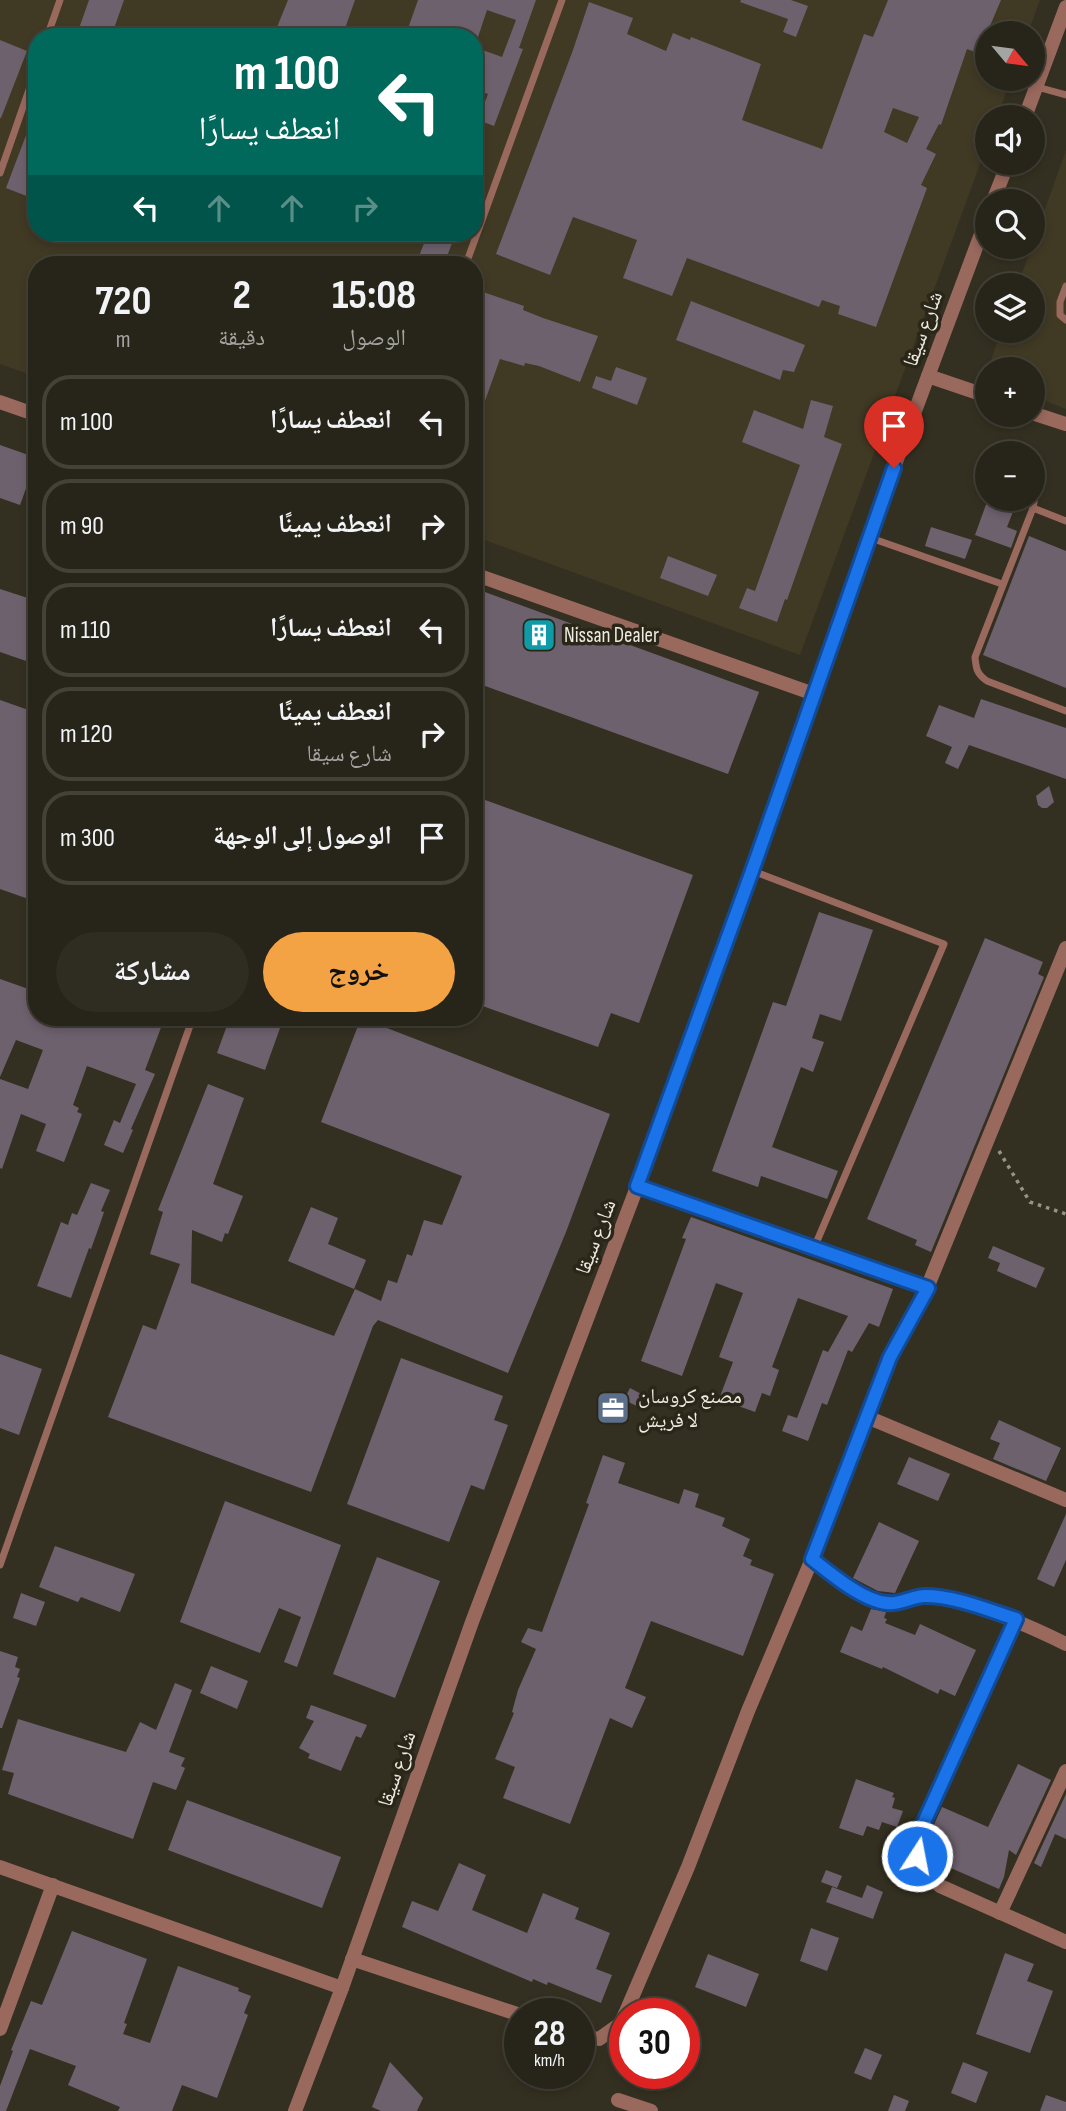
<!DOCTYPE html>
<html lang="ar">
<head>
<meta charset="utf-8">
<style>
  body { margin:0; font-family:"Sofia Sans Condensed","Noto Naskh Arabic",sans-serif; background:#2f2c22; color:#f1f3f6; direction:rtl; height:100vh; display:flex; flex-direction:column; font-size:26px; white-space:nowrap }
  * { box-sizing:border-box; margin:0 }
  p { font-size:23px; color:#a4a4a2 }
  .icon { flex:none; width:38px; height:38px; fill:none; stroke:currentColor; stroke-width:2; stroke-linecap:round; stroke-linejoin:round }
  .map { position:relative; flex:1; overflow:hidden; direction:ltr }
  .details { position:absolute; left:28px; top:256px; width:455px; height:770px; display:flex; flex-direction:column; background:#272419; border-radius:28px; box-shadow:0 4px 10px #0003,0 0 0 2px #434138; direction:rtl }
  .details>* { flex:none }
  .banner { position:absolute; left:28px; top:28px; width:455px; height:214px; border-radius:28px; box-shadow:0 4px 10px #0003,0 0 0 2px #434138; direction:rtl; background:#00695c; color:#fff; overflow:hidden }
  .needle { width:46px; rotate:119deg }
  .controls { position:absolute; left:975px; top:21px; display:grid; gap:14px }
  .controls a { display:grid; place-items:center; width:70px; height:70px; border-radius:50%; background:#272419; box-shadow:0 4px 10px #0003,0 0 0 2px #434138; font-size:35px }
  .speed { position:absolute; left:504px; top:1998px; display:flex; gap:14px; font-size:35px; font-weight:700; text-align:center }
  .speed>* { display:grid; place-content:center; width:91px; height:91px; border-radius:50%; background:#272419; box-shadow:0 4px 10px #0003,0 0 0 2px #434138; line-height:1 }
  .speed small { font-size:18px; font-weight:400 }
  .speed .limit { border:10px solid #d22; background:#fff; color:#111 }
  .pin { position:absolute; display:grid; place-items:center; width:60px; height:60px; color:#fff; margin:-72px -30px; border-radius:50% 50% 50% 0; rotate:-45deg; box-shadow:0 0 7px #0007 }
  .pin .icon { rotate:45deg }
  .me { position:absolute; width:77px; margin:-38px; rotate:11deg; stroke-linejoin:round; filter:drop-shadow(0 0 5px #0008) }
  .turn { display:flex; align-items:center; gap:24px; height:147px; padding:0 28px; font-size:32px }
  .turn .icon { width:91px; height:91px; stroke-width:2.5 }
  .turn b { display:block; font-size:49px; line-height:60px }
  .lanes { display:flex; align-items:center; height:66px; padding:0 28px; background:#0003; justify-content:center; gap:35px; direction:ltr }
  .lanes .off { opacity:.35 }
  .eta { display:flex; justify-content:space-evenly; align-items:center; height:119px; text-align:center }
  .eta b { font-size:42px; font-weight:700; line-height:49px }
  .cta { display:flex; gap:14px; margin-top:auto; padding:14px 28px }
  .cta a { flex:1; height:80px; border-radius:42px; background:#f4a344; color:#111; font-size:28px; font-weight:700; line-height:80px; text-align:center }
  .cta a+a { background:#2f2c22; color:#f1f3f6 }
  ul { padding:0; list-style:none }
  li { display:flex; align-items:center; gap:21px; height:94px; margin:0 14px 10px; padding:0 14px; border:4px solid #434138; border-radius:28px }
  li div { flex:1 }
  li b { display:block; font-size:26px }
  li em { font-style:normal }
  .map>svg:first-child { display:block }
</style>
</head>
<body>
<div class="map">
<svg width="1066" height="2111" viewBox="0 0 1066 2111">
  <rect width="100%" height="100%" fill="#343021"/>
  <g fill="#403924" fill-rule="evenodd">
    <path d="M 0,0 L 1040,0 L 1028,33 L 987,33 L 987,79 L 1011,79 L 997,117 L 987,117 L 987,145 L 800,655 L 474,536 L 474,264 L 37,264 L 37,377 L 0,364 ZM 37,37 L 474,37 L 474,233 L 37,233 Z"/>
    <polygon points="1066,150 1066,409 1033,396 1032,369 988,369 1001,331 1032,331 1032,285 1018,285"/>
  </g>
  <g fill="#6d616e" fill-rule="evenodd">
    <polygon points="89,0 124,0 111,37 76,37"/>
    <polygon points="288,0 355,0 342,37 273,37"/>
    <polygon points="418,0 536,0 519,48 523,49 494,126 478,120 488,94 474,89 474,47 502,57 516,20 487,10 478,37 405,37"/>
    <polygon points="741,0 791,0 808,6 796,37 783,32 788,19 740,2"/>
    <path d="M 888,0 L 1001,0 L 987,33 L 987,44 L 983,55 L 967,49 L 941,125 L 939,124 L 926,149 L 936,154 L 921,185 L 927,188 L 876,327 L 838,314 L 840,306 L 822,300 L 819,307 L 687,258 L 672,296 L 623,278 L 637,240 L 573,217 L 550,275 L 496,254 L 573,50 L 589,2 L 633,18 L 627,34 L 666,51 L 673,33 L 690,40 L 691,37 L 761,64 L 742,120 L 822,149 L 864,34 L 873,37 ZM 893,108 L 919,117 L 907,143 L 884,132 Z"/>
    <polygon points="0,40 27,51 1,118 0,118"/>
    <polygon points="36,109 37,191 32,189 29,197 6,188"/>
    <polygon points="428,233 456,233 444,264 416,264"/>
    <polygon points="483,292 524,306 523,310 543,318 598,336 580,382 539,366 525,363 524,366 500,359 476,426 474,426 474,317"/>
    <polygon points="691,301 805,345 794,372 783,370 780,380 676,340"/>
    <polygon points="616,367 647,378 637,405 592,388 596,376 611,381"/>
    <polygon points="811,400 833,406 824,437 842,444 787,600 785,599 777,622 739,608 747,588 755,591 800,465 742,442 754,410 803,429"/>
    <polygon points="0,445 37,458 20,505 0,498"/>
    <polygon points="988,499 1018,499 1007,527 1017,531 1011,548 975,535"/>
    <polygon points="931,527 972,540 965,559 925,546"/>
    <polygon points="1029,536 1066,551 1066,688 983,655"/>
    <polygon points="668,556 717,575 708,596 660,578"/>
    <polygon points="474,588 759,692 728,774 474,682"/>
    <polygon points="0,589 37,601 37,649 32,663 0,652"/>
    <polygon points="981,699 1066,728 1066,779 969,745 958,769 945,763 952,747 926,736 939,705 974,718"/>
    <polygon points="0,700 37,713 37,902 0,889"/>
    <polygon points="1049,786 1054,802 1047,808 1042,808 1038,805 1036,796"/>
    <polygon points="474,796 693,875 639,1023 611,1013 598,1047 474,1003"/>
    <polygon points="819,912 873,930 841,1021 820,1014 812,1038 824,1042 813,1072 801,1067 772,1147 838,1171 827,1199 761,1176 758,1187 712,1171 773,1002 786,1006"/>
    <polygon points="985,938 1043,962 1038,974 1044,977 931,1252 915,1245 917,1240 867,1219"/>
    <polygon points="0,979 37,992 37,1017 165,1017 145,1070 155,1074 131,1129 133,1130 123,1153 104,1145 114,1120 120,1123 136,1084 87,1066 73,1105 79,1108 77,1112 82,1114 64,1162 36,1151 46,1124 21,1114 2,1169 0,1168 0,1079 28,1089 43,1050 16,1040 0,1077"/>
    <polygon points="230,1017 284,1017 265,1070 217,1053"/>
    <polygon points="361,1018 610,1114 566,1232 508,1373 378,1320 373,1326 311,1492 108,1417 143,1325 156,1330 180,1264 150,1254 163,1212 158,1210 208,1084 244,1098 213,1184 243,1196 228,1234 225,1233 222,1242 192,1230 191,1283 334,1336 355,1289 381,1301 388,1280 397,1283 407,1254 412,1256 424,1220 442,1225 462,1176 321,1122"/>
    <polygon points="91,1183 110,1190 101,1211 104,1212 100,1224 91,1249 89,1248 71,1298 37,1286 61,1222 68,1225 72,1213 77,1215"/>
    <polygon points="311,1207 338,1218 328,1244 366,1260 354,1289 288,1261"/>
    <polygon points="691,1217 893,1289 879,1327 869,1323 852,1352 848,1350 827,1405 822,1403 808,1441 782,1431 788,1415 797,1418 823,1350 828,1352 848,1316 798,1298 772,1367 779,1370 770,1396 762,1393 755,1412 719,1399 733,1362 719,1357 743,1293 716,1283 682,1376 641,1361 686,1239 682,1238"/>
    <polygon points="993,1246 1045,1268 1036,1288 997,1271 1000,1263 988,1258"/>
    <polygon points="0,1354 42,1369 19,1435 0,1428"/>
    <polygon points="401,1358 503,1396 494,1420 508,1425 484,1490 471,1485 449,1542 347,1504"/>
    <polygon points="630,1388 645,1396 639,1407 624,1400"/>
    <polygon points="999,1420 1061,1448 1046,1481 993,1459 1000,1443 990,1439"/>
    <polygon points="603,1455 625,1463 618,1483 679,1504 684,1489 699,1494 695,1507 725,1518 722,1526 750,1539 743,1556 752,1560 750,1565 774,1574 743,1656 651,1621 625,1688 646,1697 632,1728 610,1718 570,1824 503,1798 515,1767 495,1759 514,1713 512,1712 518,1690 536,1649 521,1642 528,1628 542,1632 589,1504 586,1503"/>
    <polygon points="909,1457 950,1474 938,1501 897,1484"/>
    <polygon points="225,1501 341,1545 297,1667 284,1662 301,1617 279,1608 260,1653 180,1622"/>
    <polygon points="1066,1514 1066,1560 1054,1587 1037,1579"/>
    <polygon points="879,1522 919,1541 895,1593 878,1591 853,1578"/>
    <polygon points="55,1546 135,1574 120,1612 81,1597 78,1602 39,1587"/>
    <polygon points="377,1557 440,1581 395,1698 333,1674"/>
    <polygon points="21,1593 45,1602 36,1626 13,1618"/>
    <polygon points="871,1609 886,1612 884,1618 887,1619 885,1623 915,1635 920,1624 976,1650 955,1696 940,1689 938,1694 883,1667 882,1669 840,1652 851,1626 862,1631"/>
    <polygon points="0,1651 18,1657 15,1667 20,1669 17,1677 20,1678 2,1728 0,1728"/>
    <polygon points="211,1666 248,1681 237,1709 200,1693"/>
    <polygon points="175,1683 192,1690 169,1752 185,1758 181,1766 185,1768 176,1790 153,1782 133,1839 8,1794 14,1773 2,1770 18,1719 126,1752 140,1722 156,1730"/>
    <polygon points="311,1705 367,1725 361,1738 356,1736 341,1771 308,1758 310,1754 299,1748 314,1721 306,1718"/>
    <polygon points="1018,1764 1051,1780 1016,1855 1009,1850 1004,1877 999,1889 930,1859 926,1842 942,1807 988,1827"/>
    <polygon points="856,1779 894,1793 892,1797 895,1798 892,1808 903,1811 897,1827 882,1822 879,1830 867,1826 863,1836 839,1828"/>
    <polygon points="1066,1794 1066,1839 1055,1834 1041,1867 1034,1863"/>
    <polygon points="187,1800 341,1857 322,1908 168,1850"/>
    <polygon points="459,1863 486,1875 472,1910 527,1933 543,1893 579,1908 575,1919 610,1933 596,1969 612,1975 601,2003 548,1982 547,1985 533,1979 532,1982 402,1927 412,1901 438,1911"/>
    <polygon points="826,1870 842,1876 837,1888 821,1882"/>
    <polygon points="867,1885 883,1892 873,1919 826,1902 832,1887 862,1898"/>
    <polygon points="811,1928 839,1938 827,1971 800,1961"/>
    <polygon points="72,1931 147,1959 124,2023 127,2024 123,2034 150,2043 178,1966 239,1988 238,1991 251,1996 244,2013 248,2015 217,2098 182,2085 172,2111 118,2111 120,2107 68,2085 76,2066 30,2049 6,2111 0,2111 0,2086 13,2051 11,2050 31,2001 42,2005"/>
    <polygon points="1005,1953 1034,1964 1027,1981 1053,1991 1030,2053 976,2034"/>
    <polygon points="708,1954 759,1974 746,2007 695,1987"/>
    <polygon points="865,2048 882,2055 871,2080 854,2073"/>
    <polygon points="390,2062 423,2098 417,2111 381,2111 372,2107"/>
    <polygon points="963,2062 988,2072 976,2103 951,2093"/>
    <polygon points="894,2095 909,2101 905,2111 888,2111"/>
    <polygon points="1046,2095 1066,2102 1066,2111 1040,2111"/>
  </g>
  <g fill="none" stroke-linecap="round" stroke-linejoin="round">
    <polyline stroke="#969387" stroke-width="3.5" stroke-dasharray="3.5 5" stroke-linecap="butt" points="999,1151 1030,1202 1066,1214"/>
    <g stroke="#9a695d" stroke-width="7">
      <polyline points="47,37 60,0"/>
      <polyline points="1037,87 1066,95"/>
      <polyline points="0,173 37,67"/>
      <polyline points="466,264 562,0"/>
      <polyline points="1066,286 1060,302 1060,315 1066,320"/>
      <path d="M 1032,479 L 1036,489 L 1033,508 L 975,657 C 976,669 977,674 987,681 L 1066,711"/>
      <polyline points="1033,508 1066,521"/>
      <polyline points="868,537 1002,584"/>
      <polyline points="753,871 944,944 814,1248"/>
      <polyline points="0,1565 193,1017"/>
    </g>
    <g stroke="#9a695d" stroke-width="14">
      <polyline points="1025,117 1066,7"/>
      <polyline points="993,201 1008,163"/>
      <polyline points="928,376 987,396"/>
      <polyline points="0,402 37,415"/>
      <polyline points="1032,413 1066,424"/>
      <polyline points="474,574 814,694"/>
      <polyline points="637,1187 927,1288"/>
      <polyline points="867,1417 1066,1500"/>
      <path d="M 812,1559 C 830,1573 868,1606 891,1603 C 908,1601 922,1595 939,1598 C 988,1608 1023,1623 1066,1644"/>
      <path d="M 1016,1619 L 916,1840 C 917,1863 924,1870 940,1886 L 1066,1942"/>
      <polyline points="0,1867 342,1988"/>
      <polyline points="1000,1913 1066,1771"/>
      <polyline points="352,1959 520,2015"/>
      <polyline points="625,2014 688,1867 748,1711 812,1559 890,1357 927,1288 1066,948"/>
      <polyline points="0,2029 53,1885"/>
      <polyline points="579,2035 599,2039 620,2024 625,2014"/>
      <polyline points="618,2100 651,2111"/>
      <polyline points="295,2111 342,1988 472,1622 637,1187 753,871 868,537 987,218"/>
    </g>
  </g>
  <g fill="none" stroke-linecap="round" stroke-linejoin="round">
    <defs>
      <path id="route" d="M 894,468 L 752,871 L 637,1186 L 928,1288 L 890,1357 L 812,1559 C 831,1574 863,1601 887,1603 C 899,1605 913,1596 925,1596 C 955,1596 988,1610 1016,1619 L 916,1840 L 917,1856"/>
    </defs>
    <use href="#route" stroke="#114b97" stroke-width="18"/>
    <use href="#route" stroke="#1a73e8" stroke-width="12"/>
  </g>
  <defs>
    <symbol id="building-square" viewBox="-11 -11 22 22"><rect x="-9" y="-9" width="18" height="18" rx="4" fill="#0f9aa8" stroke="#2a2618"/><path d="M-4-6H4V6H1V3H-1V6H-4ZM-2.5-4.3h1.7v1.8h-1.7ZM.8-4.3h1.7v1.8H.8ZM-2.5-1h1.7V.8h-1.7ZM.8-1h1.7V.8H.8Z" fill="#fff"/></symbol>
    <symbol id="office-square" viewBox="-11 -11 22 22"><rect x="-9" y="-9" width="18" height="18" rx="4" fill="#5c6f8a" stroke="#2a2618"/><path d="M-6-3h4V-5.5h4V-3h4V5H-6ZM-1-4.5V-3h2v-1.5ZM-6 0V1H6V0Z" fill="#fff"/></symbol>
  </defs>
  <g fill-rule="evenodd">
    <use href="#building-square" x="520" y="616" width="38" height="38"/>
    <use href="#office-square" x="594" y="1389" width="38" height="38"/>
  </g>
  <g text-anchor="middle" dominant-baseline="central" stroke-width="7" stroke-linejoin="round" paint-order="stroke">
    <g font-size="21" fill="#edeae1" stroke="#2a2618">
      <text transform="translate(923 329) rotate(-70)">شارع سيقا</text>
      <text transform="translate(596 1237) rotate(-69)">شارع سيقا</text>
      <text transform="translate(397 1769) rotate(-71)">شارع سيقا</text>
    </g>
    <g font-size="21" fill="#edeae1" stroke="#2a2618" text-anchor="start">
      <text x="564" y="635">Nissan Dealer</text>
      <text x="638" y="1396">مصنع كروسان<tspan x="638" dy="24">لا فريش</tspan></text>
    </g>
  </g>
</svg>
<div class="controls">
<a><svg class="needle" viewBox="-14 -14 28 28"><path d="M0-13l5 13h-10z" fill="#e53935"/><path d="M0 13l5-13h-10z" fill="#a4a4a2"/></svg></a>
<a><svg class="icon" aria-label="sound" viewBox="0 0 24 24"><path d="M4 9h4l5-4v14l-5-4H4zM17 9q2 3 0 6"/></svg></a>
<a><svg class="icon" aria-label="search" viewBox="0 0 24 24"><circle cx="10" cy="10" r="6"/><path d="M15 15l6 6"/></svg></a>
<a><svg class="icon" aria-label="layers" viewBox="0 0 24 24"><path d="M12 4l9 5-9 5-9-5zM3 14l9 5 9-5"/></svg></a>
<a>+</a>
<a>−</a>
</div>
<div class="speed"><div>28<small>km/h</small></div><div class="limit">30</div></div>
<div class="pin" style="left:894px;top:468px;background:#d93025"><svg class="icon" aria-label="arrive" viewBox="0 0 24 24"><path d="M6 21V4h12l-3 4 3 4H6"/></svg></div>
<svg class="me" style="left:917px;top:1856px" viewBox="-20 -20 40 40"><circle r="17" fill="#1a73e8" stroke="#fff" stroke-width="3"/><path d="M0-11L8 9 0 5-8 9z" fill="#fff"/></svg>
<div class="banner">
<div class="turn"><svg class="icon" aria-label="left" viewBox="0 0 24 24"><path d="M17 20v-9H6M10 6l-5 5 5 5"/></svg><div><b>100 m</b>انعطف يسارًا</div></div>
<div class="lanes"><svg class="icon" aria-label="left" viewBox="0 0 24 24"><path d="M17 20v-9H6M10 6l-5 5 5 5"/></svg><svg class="icon off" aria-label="ahead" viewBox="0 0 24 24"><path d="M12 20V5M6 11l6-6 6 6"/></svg><svg class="icon off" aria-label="ahead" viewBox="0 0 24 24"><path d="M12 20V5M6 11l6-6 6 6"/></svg><svg class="icon off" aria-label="right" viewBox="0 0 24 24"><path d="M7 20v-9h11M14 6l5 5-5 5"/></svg></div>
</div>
<section class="details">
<div class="eta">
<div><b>15:08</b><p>الوصول</p></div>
<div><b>2</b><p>دقيقة</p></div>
<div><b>720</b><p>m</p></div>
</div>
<ul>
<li><svg class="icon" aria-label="left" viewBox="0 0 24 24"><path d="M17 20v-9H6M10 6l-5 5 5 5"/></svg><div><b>انعطف يسارًا</b></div><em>100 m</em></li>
<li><svg class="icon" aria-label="right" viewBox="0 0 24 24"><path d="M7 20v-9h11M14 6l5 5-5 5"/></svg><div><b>انعطف يمينًا</b></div><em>90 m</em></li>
<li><svg class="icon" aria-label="left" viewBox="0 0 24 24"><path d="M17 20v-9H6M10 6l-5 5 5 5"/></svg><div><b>انعطف يسارًا</b></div><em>110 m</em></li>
<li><svg class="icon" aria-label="right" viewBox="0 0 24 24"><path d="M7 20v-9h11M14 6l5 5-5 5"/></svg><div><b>انعطف يمينًا</b><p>شارع سيقا</p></div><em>120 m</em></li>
<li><svg class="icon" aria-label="arrive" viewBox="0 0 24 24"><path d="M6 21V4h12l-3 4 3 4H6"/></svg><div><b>الوصول إلى الوجهة</b></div><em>300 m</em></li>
</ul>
<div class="cta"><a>خروج</a><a>مشاركة</a></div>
</section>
</div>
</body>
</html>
